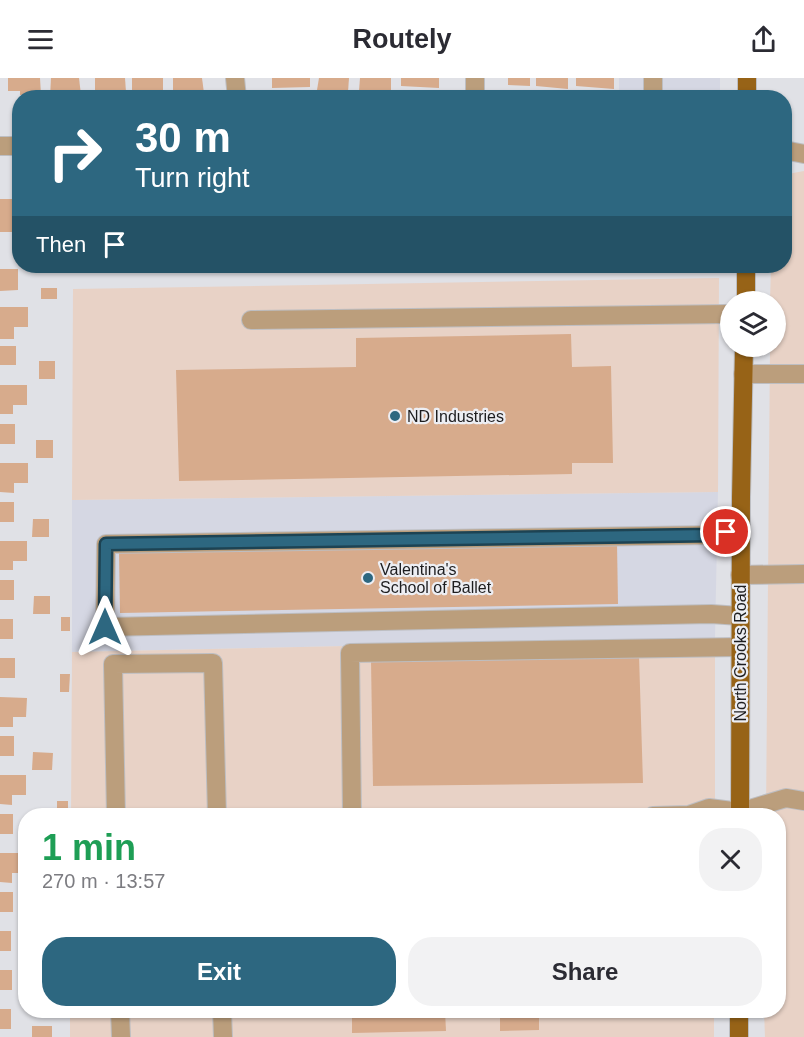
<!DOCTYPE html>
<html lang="en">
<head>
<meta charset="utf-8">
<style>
  body { margin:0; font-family:Arial,sans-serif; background:#f2f2f3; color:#2b2b33; height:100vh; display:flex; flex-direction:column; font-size:22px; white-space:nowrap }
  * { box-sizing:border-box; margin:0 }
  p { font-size:20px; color:#7c7c81 }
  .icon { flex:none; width:33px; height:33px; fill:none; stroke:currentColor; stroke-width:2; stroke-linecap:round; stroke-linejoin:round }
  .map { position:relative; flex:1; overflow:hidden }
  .panel { position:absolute; left:18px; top:730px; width:768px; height:210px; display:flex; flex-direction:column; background:#fff; border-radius:24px; box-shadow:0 2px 4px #0004 }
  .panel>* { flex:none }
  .guide { position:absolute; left:12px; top:12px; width:780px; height:183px; border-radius:24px; box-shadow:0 2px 4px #0004; background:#2d6780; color:#fff; overflow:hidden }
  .controls { position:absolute; left:720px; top:213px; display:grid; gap:12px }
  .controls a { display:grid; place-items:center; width:66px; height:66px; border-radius:50%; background:#fff; box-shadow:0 2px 4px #0004; font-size:30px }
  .pin { position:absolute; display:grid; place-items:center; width:51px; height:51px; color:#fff; margin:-26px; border:3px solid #fff; border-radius:50%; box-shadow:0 2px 6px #0007 }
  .me { position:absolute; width:66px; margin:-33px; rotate:0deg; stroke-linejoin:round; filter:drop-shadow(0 0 4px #0008) }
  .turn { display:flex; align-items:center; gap:21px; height:126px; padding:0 24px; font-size:27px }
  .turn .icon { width:78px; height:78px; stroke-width:2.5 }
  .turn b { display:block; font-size:42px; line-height:51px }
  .then { display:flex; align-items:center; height:57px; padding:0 24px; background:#0003; gap:12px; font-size:22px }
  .round { display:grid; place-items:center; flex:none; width:63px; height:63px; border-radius:24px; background:#f2f2f3 }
  .headline { display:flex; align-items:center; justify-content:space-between; height:102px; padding:0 24px }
  h1 { font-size:36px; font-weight:800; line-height:45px; color:#1e9e55 }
  .cta { display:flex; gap:12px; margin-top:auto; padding:12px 24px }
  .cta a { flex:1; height:69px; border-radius:24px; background:#2d6780; color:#fff; font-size:24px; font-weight:800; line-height:69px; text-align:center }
  .cta a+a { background:#f2f2f3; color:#2b2b33 }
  header { display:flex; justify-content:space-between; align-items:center; height:78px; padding:0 24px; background:#fff; font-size:27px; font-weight:800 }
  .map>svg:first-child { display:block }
</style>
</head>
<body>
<header><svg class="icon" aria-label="menu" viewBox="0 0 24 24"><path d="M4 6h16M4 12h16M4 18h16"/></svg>Routely<svg class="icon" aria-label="share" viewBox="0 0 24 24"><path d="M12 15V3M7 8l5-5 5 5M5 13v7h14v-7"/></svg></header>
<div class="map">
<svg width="804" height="959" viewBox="0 0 804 959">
  <rect width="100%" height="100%" fill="#e0e1e6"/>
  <g fill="#d5d7e3">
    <polygon points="619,0 720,0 720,19 619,20"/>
    <polygon points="718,414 715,560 72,574 72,422"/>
  </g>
  <g fill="#e8d2c6">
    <polygon points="804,93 804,959 765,959 764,933 778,933 778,738 766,738 770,269 776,268 776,224 770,223 771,188 784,188 785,99 793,95"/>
    <polygon points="719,200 718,414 72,422 73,211"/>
    <polygon points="715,560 715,738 71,738 72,574"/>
    <rect x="70" y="933" width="644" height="26"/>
  </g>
  <g fill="#d7ab8c">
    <polygon points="8,0 40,0 41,17 20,17 20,13 8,13"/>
    <polygon points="51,0 79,0 81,17 50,19"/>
    <polygon points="95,0 125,0 126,14 95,13"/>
    <polygon points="132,0 163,0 163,14 132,16"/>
    <polygon points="173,0 202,0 204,15 173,17"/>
    <polygon points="272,0 310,0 310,9 272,10"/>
    <polygon points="319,0 349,0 348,14 317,12"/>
    <polygon points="360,0 391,0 391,13 359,13"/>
    <polygon points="401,0 439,0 439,10 401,8"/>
    <polygon points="508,0 530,0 530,8 508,7"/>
    <polygon points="536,0 568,0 568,11 536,8"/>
    <polygon points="576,0 614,0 614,11 576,8"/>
    <polygon points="0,121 19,121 20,154 0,154"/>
    <polygon points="0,191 18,191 18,212 0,213"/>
    <rect x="41" y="210" width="16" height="11"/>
    <polygon points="0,229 28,229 28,249 14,249 14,261 0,261"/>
    <polygon points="571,256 572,289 611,288 613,385 572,385 572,396 179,403 176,292 356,289 356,260"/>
    <rect x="0" y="268" width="16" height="19"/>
    <rect x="39" y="283" width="16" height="18"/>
    <polygon points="0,307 27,307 27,327 13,327 13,336 0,336"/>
    <rect x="0" y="346" width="15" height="20"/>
    <rect x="36" y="362" width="17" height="18"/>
    <polygon points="0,385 28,385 28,405 14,405 14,415 0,414"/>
    <rect x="0" y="424" width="14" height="20"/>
    <polygon points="33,441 49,441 49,459 32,459"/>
    <polygon points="0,463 27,463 27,483 13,483 13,492 0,492"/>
    <polygon points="617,465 618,526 120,535 119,474"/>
    <rect x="0" y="502" width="14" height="20"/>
    <polygon points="34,518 50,518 50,536 33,536"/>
    <rect x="61" y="539" width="9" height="14"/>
    <rect x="0" y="541" width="13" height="20"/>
    <polygon points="639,578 643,705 373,708 371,582"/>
    <rect x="0" y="580" width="15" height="20"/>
    <polygon points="60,596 70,596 69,614 60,614"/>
    <polygon points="0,619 27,620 26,639 13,639 13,649 0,649"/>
    <rect x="0" y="658" width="14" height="20"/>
    <polygon points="33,674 53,675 52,692 32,692"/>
    <polygon points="0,697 26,697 26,717 12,717 12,727 0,726"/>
    <polygon points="57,723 68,723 68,731 57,730"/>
    <rect x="0" y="736" width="13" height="20"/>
    <polygon points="0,775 26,775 26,795 12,795 12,805 0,804"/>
    <rect x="0" y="814" width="13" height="20"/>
    <rect x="0" y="853" width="11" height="20"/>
    <rect x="0" y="892" width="12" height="20"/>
    <rect x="0" y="931" width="11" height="20"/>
    <polygon points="352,933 445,933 446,953 352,955"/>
    <polygon points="500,933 539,933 539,952 500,953"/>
    <rect x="32" y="948" width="20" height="11"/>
  </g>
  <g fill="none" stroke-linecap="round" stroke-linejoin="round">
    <defs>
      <g id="minor">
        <polyline points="235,0 237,20"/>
        <polyline points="475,20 475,0"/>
        <polyline points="653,20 653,0"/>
        <polyline points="0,68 20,68"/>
        <polyline points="784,72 804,76"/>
        <polyline points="251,242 730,236"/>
        <polyline points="743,296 804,296"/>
        <polyline points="740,497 804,496"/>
        <polyline points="740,538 711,536 105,549 106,466 712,457 741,452"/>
        <polyline points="116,738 113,586 213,585 217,738"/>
        <polyline points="352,738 350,575 740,569"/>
        <polyline points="653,738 689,737 709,730 740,734 786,720 804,723"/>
        <polyline points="120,933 121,959"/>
        <polyline points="222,933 223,959"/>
      </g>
      <g id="major">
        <polyline points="747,20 747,0"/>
        <polyline points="746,224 746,188"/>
        <polyline points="740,738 741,419 744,268"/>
        <polyline points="739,959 739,933"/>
      </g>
    </defs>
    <use href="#minor" stroke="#bdbec2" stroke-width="20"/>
    <use href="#major" stroke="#bdbec2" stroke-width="20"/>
    <use href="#minor" stroke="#bb9e7c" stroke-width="18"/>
    <use href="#major" stroke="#976317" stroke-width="18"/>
  </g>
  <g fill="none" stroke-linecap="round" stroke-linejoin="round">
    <defs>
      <polyline id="route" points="105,549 106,466 712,457 726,454"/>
    </defs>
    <use href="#route" stroke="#1d4353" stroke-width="15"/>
    <use href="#route" stroke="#2d6780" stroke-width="10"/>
  </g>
  <g fill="#2d6780" stroke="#edeef3" stroke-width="2">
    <circle cx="395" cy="338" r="6"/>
    <circle cx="368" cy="500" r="6"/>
  </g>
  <g text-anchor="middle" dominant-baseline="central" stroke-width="4.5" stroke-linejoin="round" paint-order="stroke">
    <g font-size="16" fill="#1d1d1f" stroke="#edeef3" text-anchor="start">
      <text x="407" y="338">ND Industries</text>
      <text x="380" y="491">Valentina's<tspan x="380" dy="18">School of Ballet</tspan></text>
    </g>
    <g font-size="16" fill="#1d1d1f" stroke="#edeef3">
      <text transform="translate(740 575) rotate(-90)">North Crooks Road</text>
    </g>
  </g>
</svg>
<div class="controls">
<a><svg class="icon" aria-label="layers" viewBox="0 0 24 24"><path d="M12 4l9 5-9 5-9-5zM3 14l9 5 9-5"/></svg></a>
</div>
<div class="pin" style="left:726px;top:454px;background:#d93025"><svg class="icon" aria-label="arrive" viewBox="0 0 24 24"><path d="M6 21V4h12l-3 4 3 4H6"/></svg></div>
<svg class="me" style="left:105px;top:549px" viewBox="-20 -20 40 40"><path d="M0-17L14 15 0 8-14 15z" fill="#2d6780" stroke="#fff" stroke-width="4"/></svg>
<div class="guide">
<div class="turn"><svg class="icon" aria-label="right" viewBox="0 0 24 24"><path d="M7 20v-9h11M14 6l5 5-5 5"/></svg><div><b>30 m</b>Turn right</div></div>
<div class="then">Then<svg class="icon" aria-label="arrive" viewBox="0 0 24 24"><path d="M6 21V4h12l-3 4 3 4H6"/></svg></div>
</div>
<section class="panel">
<div class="headline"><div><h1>1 min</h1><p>270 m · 13:57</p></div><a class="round"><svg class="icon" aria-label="close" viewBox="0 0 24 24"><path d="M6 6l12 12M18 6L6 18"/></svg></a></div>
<div class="cta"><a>Exit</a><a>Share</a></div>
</section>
</div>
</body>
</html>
